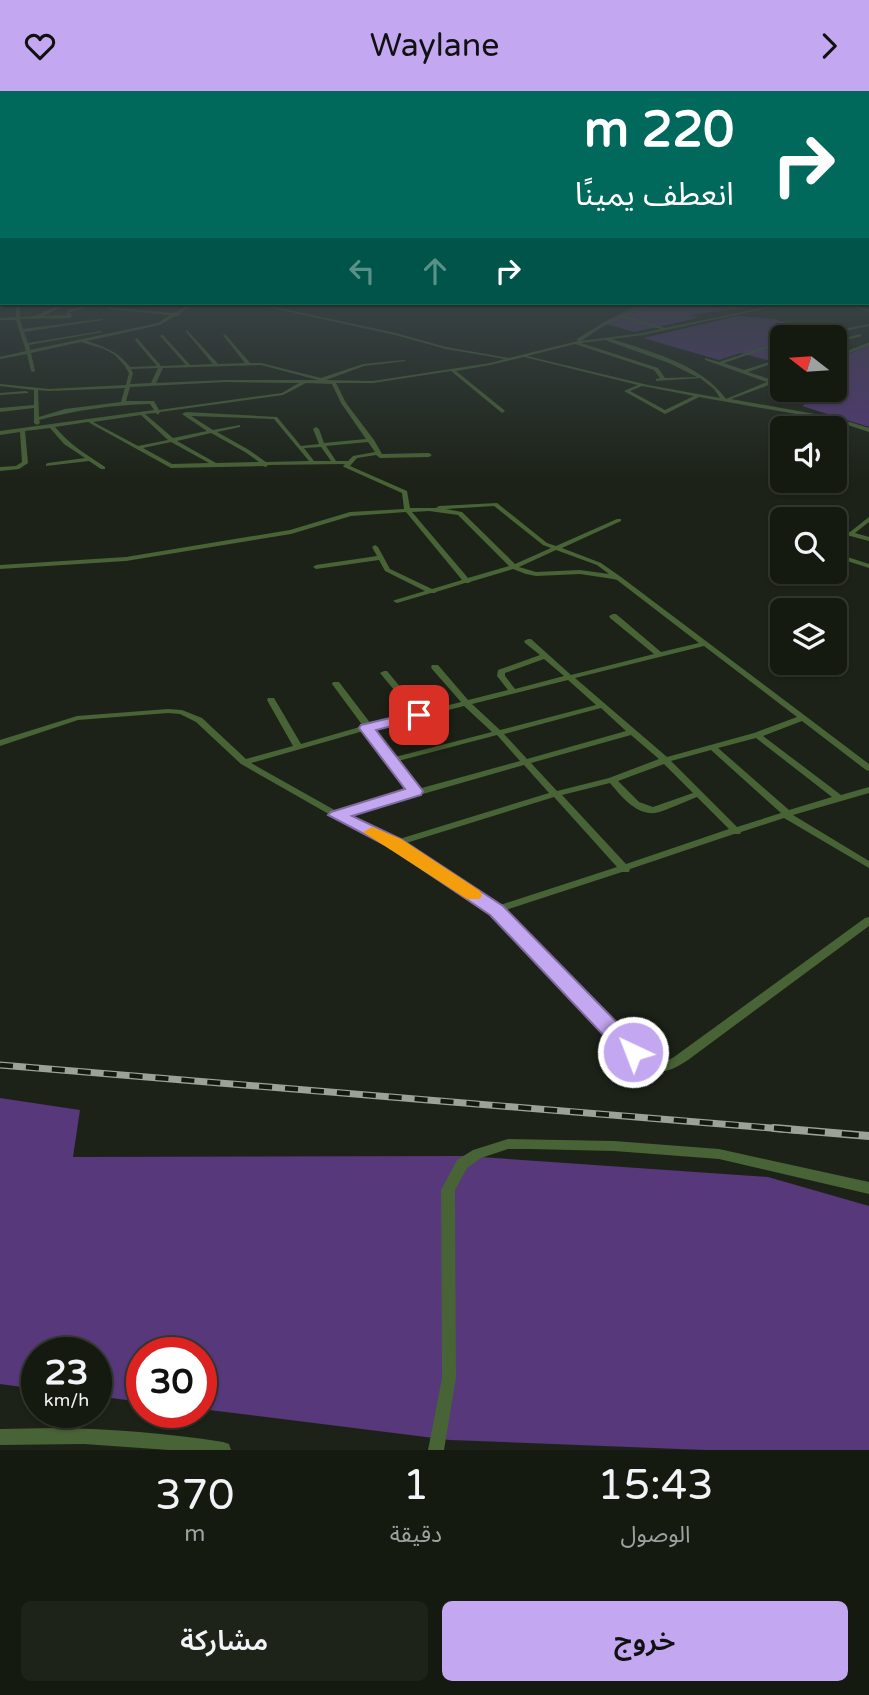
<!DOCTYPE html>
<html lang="ar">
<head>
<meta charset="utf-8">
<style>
  body { margin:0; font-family:"Varela Round","Noto Sans Arabic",sans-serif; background:#1e231a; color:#f1f3f6; direction:rtl; height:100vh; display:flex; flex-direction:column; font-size:26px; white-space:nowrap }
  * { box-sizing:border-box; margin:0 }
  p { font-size:23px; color:#9da19f }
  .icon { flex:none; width:38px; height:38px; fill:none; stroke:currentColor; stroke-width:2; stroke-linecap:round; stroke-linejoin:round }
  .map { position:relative; height:1359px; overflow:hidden; direction:ltr }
  .sheet { display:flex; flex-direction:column; background:#151a11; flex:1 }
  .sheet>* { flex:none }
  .hud { position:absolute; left:0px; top:0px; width:870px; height:214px; box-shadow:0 2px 5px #0004,0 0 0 2px #343831; direction:rtl; background:#00695c; color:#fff; overflow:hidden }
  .needle { width:46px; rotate:287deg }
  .tools { position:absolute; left:770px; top:234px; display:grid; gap:14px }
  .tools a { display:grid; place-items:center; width:77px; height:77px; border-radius:10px; background:#151a11; box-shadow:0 2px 5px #0004,0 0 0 2px #343831; font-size:35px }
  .speed { position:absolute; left:21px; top:1246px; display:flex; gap:14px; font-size:35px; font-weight:700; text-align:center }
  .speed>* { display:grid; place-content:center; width:91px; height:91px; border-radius:50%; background:#151a11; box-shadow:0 2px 5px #0004,0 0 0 2px #343831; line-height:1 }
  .speed small { font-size:18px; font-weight:400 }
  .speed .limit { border:10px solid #d22; background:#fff; color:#111 }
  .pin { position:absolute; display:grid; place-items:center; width:60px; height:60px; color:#fff; margin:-30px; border-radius:14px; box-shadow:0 4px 10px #0006 }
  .me { position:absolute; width:77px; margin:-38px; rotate:317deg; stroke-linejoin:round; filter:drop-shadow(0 0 5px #0008) }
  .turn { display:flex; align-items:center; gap:24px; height:147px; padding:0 21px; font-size:32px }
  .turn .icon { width:91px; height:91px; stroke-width:2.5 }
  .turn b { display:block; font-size:49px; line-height:60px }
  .lanes { display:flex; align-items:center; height:66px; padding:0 21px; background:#0003; justify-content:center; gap:35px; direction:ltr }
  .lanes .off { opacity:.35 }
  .eta { display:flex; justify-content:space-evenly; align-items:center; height:119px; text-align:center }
  .eta b { font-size:42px; font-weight:600; line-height:49px }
  .button { display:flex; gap:14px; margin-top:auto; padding:14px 21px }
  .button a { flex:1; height:80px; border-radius:10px; background:#c4a7f1; color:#111; font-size:28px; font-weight:600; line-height:80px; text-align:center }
  .button a+a { background:#1e231a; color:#f1f3f6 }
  header { display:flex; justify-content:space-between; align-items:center; height:91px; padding:0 21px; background:#c4a7f1; color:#111; font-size:32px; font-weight:600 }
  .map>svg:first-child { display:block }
</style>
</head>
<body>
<header><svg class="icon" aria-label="forward" viewBox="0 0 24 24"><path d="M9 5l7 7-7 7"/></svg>Waylane<svg class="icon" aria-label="heart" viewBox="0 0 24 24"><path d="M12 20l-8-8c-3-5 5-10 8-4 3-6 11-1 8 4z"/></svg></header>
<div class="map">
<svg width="869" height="1359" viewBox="0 0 869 1359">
  <rect width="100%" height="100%" fill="#1c2217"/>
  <g fill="#56387b">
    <polygon points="641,212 757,212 765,214 691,224 698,227 634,241 602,232"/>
    <polygon points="737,225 774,228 797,235 783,240 795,245 782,247 782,250 764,256 782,262 782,273 741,262 719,269 643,247"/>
    <polygon points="869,255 869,336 802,315 817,305 802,299 835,299 835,268"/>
    <polygon points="0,1007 80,1019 73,1066 465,1065 768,1086 869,1115 869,1359 705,1359 450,1349 201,1318 201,1262 142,1262 142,1311 96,1305 96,1262 37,1262 37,1298 0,1293"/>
  </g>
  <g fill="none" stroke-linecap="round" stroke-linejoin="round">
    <g fill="#486335" fill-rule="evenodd">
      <rect x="868" y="209" width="1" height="2"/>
      <path d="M 23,212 L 20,214 L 20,226 L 35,225 L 65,212 L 70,212 L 43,225 L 67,224 L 67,219 L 102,212 L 109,212 L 70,221 L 72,226 L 70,227 L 20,228 L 23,238 L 101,228 L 103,229 L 24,241 L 28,252 L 101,240 L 103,241 L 29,254 L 30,259 L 158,232 L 170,224 L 108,218 L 107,216 L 174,222 L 192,212 L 196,212 L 179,223 L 179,225 L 175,225 L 160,234 L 87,250 C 104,256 118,260 130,276 L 157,275 L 135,249 L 137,247 L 161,275 L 186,274 L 160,245 L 162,243 L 190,274 L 213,273 L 186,241 L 187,239 L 218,273 L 245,272 L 223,244 L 225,243 L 250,272 L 261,272 L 321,287 L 363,273 L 404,269 L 406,270 L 364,275 L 326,289 L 373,290 L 490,272 L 505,268 L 446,258 L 395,244 L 250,212 L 256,212 L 396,242 L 446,256 L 509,267 L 578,250 L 577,248 L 603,232 L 650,212 L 655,212 L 626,225 L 665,237 L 785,212 L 791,212 L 643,244 L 612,248 C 651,261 701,273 726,308 L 767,291 L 705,269 L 705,267 L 719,271 L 782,250 L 782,252 L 724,272 L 744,279 L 782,267 L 782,269 L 748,281 L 772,289 L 782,286 L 782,289 L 731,308 L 837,327 L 869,337 L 869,341 L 836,330 L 699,306 L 665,323 L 624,300 L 638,294 L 524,266 L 490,274 L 456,280 L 504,319 L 505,320 L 502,322 L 451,280 L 373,292 L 336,292 L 346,312 L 374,349 L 382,363 L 429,362 L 432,364 L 429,366 L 380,367 L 376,364 L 357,367 L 350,375 L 407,400 L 410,417 L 436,417 L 439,415 L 497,412 L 547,452 L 556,455 L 617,428 L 621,428 L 621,430 L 562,457 L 601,472 L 621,486 L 869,673 L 869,680 L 866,679 L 802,630 L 763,645 L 841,704 L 869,696 L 869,702 L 793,724 L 869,770 L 869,777 L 784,727 L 741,741 L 740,743 L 734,743 L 630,778 L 629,781 L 622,781 L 503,820 L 646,968 C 657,974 664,972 674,966 L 865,827 L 869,826 L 869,835 L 688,969 C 670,981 658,985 638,974 L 492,821 L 392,754 L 334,726 L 241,673 L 196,631 L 180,623 L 168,622 L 78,629 L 0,655 L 0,649 L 77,625 L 168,618 L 182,619 L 202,627 L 246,668 L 293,655 L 267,609 L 268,607 L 274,607 L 301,653 L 363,635 L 332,593 L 333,591 L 339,591 L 371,633 L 414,623 L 380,582 L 384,580 L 387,580 L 421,621 L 461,611 L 432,578 L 431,576 L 432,574 L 438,574 L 468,609 L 508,599 L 497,585 L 498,579 L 540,564 L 525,552 L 524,550 L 528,548 L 531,548 L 571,584 L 654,563 L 610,527 L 609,525 L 613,523 L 616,523 L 661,561 L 699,552 L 617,489 L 613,488 L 580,483 L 536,485 L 526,483 L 513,478 L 470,491 L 469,492 L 465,492 L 436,501 L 435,502 L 431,502 L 397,512 L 393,510 L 395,509 L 425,500 L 385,480 L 379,469 L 316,478 L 313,476 L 316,474 L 377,465 L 372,456 L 375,454 L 378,456 L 390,478 L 432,498 L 462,489 L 406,421 L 351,425 L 291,443 L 126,470 L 0,478 L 0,474 L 126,466 L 290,439 L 350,421 L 404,418 L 402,402 L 344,376 L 343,375 L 345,373 L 268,374 L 266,376 L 263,375 L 171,377 L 88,331 L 55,336 C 70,354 86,363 105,376 L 105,378 L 101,378 L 89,370 L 46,375 L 46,373 L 48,372 L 85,367 L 64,353 L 50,337 L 25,340 L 28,372 L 19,378 L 0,380 L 0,376 L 16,375 L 22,371 L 20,341 L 0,344 L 0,340 L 154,319 L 150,313 C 113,314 76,319 39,329 L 40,332 L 37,334 L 34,332 L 34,317 L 0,321 L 0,317 L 34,314 L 34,299 L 0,295 L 0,293 L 49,298 L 126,294 L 129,282 L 124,274 L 115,264 L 104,258 L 81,251 L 31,262 L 35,280 L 33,281 L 31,280 L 27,263 L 0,268 L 0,266 L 26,260 L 16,229 L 0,229 L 0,227 L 16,226 L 16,215 L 0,217 L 0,215 ZM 622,227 L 661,238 L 643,242 L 581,250 L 605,234 ZM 605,249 L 669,272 L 697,286 L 665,287 L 658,277 L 581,252 ZM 575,253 L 654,279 L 660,287 L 656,288 L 656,290 L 700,287 L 714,298 L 720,307 L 648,294 L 527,265 ZM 261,274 L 318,289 L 225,289 L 156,292 L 163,277 ZM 158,277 L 151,292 L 130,293 L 133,282 L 131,278 ZM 225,291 L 299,292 L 282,302 L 159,319 L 154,310 L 126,310 L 130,296 ZM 306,292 L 332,293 L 341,312 L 366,348 L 324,352 L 319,338 L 316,336 L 313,338 L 319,353 L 301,355 L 277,326 L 186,321 L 182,323 L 207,340 L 173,347 L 145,323 L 156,322 L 158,324 L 160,321 L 283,304 ZM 642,295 L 648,296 L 694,305 L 665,319 L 630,300 ZM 125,297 L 121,311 L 65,318 L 39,326 L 38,299 L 49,300 ZM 141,324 L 168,349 L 138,355 L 93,331 ZM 191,325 L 274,328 L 309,370 L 266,371 L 249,359 L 217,341 L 240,336 L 240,334 L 213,339 ZM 211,342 L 245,361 L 259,371 L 216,372 L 177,350 ZM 171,351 L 209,372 L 172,373 L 143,357 ZM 368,351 L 375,361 L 353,365 L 348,370 L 336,370 L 326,355 ZM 321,356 L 331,370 L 314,370 L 304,357 ZM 494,415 L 543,454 L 551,457 L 515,473 L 462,421 L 446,418 ZM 429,420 L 458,424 L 509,475 L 468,487 L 412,421 ZM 556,459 L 597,474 L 609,483 L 580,479 L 536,481 L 519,476 ZM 704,555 L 797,626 L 754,642 L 667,666 L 575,587 ZM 544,568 L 564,585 L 515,598 L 505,585 L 505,582 ZM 568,589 L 596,614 L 500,639 L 472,613 ZM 464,615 L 492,641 L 395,666 L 374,638 ZM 601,617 L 626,640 L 527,668 L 504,643 ZM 367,639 L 411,700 L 338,721 L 251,672 ZM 497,644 L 520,670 L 418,698 L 398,670 ZM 631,644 L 659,668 L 609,687 L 557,700 L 531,672 ZM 756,647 L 832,706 L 789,719 L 718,657 ZM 711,659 L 781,722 L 737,736 L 671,670 ZM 664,673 L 693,702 L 653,716 L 639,711 L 618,690 ZM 524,674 L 549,702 L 396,749 L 346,725 ZM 610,692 C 621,705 636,724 655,722 C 666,720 686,710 697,706 L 729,738 L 626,773 L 562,704 ZM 554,706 L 617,776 L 497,815 L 403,753 Z"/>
      <polygon points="843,212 848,212 869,219 869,221"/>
      <polygon points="869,233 869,235 808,247 798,247"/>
      <polygon points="860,243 862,245 835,252 835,250"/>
      <polygon points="867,252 869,252 869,255 835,267 835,265"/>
      <polygon points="26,300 28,301 28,302 0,304 0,302"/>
      <polygon points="869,426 869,431 855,442 869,446 869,450 835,441 835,437 850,441"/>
      <polygon points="835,462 869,473 869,477 835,466"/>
      <polygon points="508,1048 614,1050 719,1058 869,1091 869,1103 719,1068 614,1060 530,1058 508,1058 481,1067 467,1077 455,1099 456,1287 444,1359 428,1359 442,1287 441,1099 457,1069 473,1059"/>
      <path d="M 56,1337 C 112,1338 167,1342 223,1351 L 229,1353 L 231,1359 L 169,1359 L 84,1353 L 0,1354 L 0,1338 Z"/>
    </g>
    <defs>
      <polyline id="rail-far1" points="0,974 796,1039"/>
      <polyline id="rail" points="774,1037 869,1045"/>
    </defs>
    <use href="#rail-far1" stroke="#9da299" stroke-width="7"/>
    <use href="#rail" stroke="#9da299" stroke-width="8"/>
    <use href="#rail-far1" stroke="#12190e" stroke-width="4.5" stroke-dasharray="13" stroke-linecap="butt"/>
    <use href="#rail" stroke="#12190e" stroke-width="5" stroke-dasharray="17" stroke-linecap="butt"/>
  </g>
  <linearGradient id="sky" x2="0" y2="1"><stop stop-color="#0f130d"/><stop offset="0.51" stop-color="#3a4447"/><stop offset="1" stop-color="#3a4447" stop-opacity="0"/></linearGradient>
  <rect width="869" height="391" fill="url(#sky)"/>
  <polygon fill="#c4a7f1" stroke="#7f6d9d" stroke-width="2" points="419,620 424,621 424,627 376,639 423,700 421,704 352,725 401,748 503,815 640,955 643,961 640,967 625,967 490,824 389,756 328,724 331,721 405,698 359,637 361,634"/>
  <polygon fill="#f59e0b" points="372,736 401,748 480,800 482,804 480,808 467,808 363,741"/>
</svg>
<div class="tools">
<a><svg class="needle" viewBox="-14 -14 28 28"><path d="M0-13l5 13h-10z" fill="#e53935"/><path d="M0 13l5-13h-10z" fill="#9da19f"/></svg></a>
<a><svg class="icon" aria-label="sound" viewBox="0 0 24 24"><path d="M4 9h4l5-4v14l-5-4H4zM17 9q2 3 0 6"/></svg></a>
<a><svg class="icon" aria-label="search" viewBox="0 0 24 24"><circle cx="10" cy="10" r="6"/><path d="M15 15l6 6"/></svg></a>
<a><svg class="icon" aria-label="layers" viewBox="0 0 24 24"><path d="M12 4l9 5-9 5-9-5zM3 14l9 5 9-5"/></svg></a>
</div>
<div class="speed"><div>23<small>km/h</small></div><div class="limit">30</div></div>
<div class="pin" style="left:419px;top:624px;background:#d93025"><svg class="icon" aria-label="arrive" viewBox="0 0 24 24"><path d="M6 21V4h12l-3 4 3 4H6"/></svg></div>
<svg class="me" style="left:633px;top:961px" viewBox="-20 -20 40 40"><circle r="17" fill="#c4a7f1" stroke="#fff" stroke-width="3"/><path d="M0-11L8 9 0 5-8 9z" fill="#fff"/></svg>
<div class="hud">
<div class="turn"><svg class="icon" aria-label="right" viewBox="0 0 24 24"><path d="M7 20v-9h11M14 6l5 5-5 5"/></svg><div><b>220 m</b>انعطف يمينًا</div></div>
<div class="lanes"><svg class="icon off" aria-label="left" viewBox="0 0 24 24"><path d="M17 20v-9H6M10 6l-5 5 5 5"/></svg><svg class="icon off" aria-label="ahead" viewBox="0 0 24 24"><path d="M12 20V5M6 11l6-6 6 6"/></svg><svg class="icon" aria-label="right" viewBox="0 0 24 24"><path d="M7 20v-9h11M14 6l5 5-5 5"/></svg></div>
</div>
</div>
<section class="sheet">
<div class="eta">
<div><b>15:43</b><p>الوصول</p></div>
<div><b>1</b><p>دقيقة</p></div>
<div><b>370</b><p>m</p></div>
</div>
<div class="button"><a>خروج</a><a>مشاركة</a></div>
</section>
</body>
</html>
